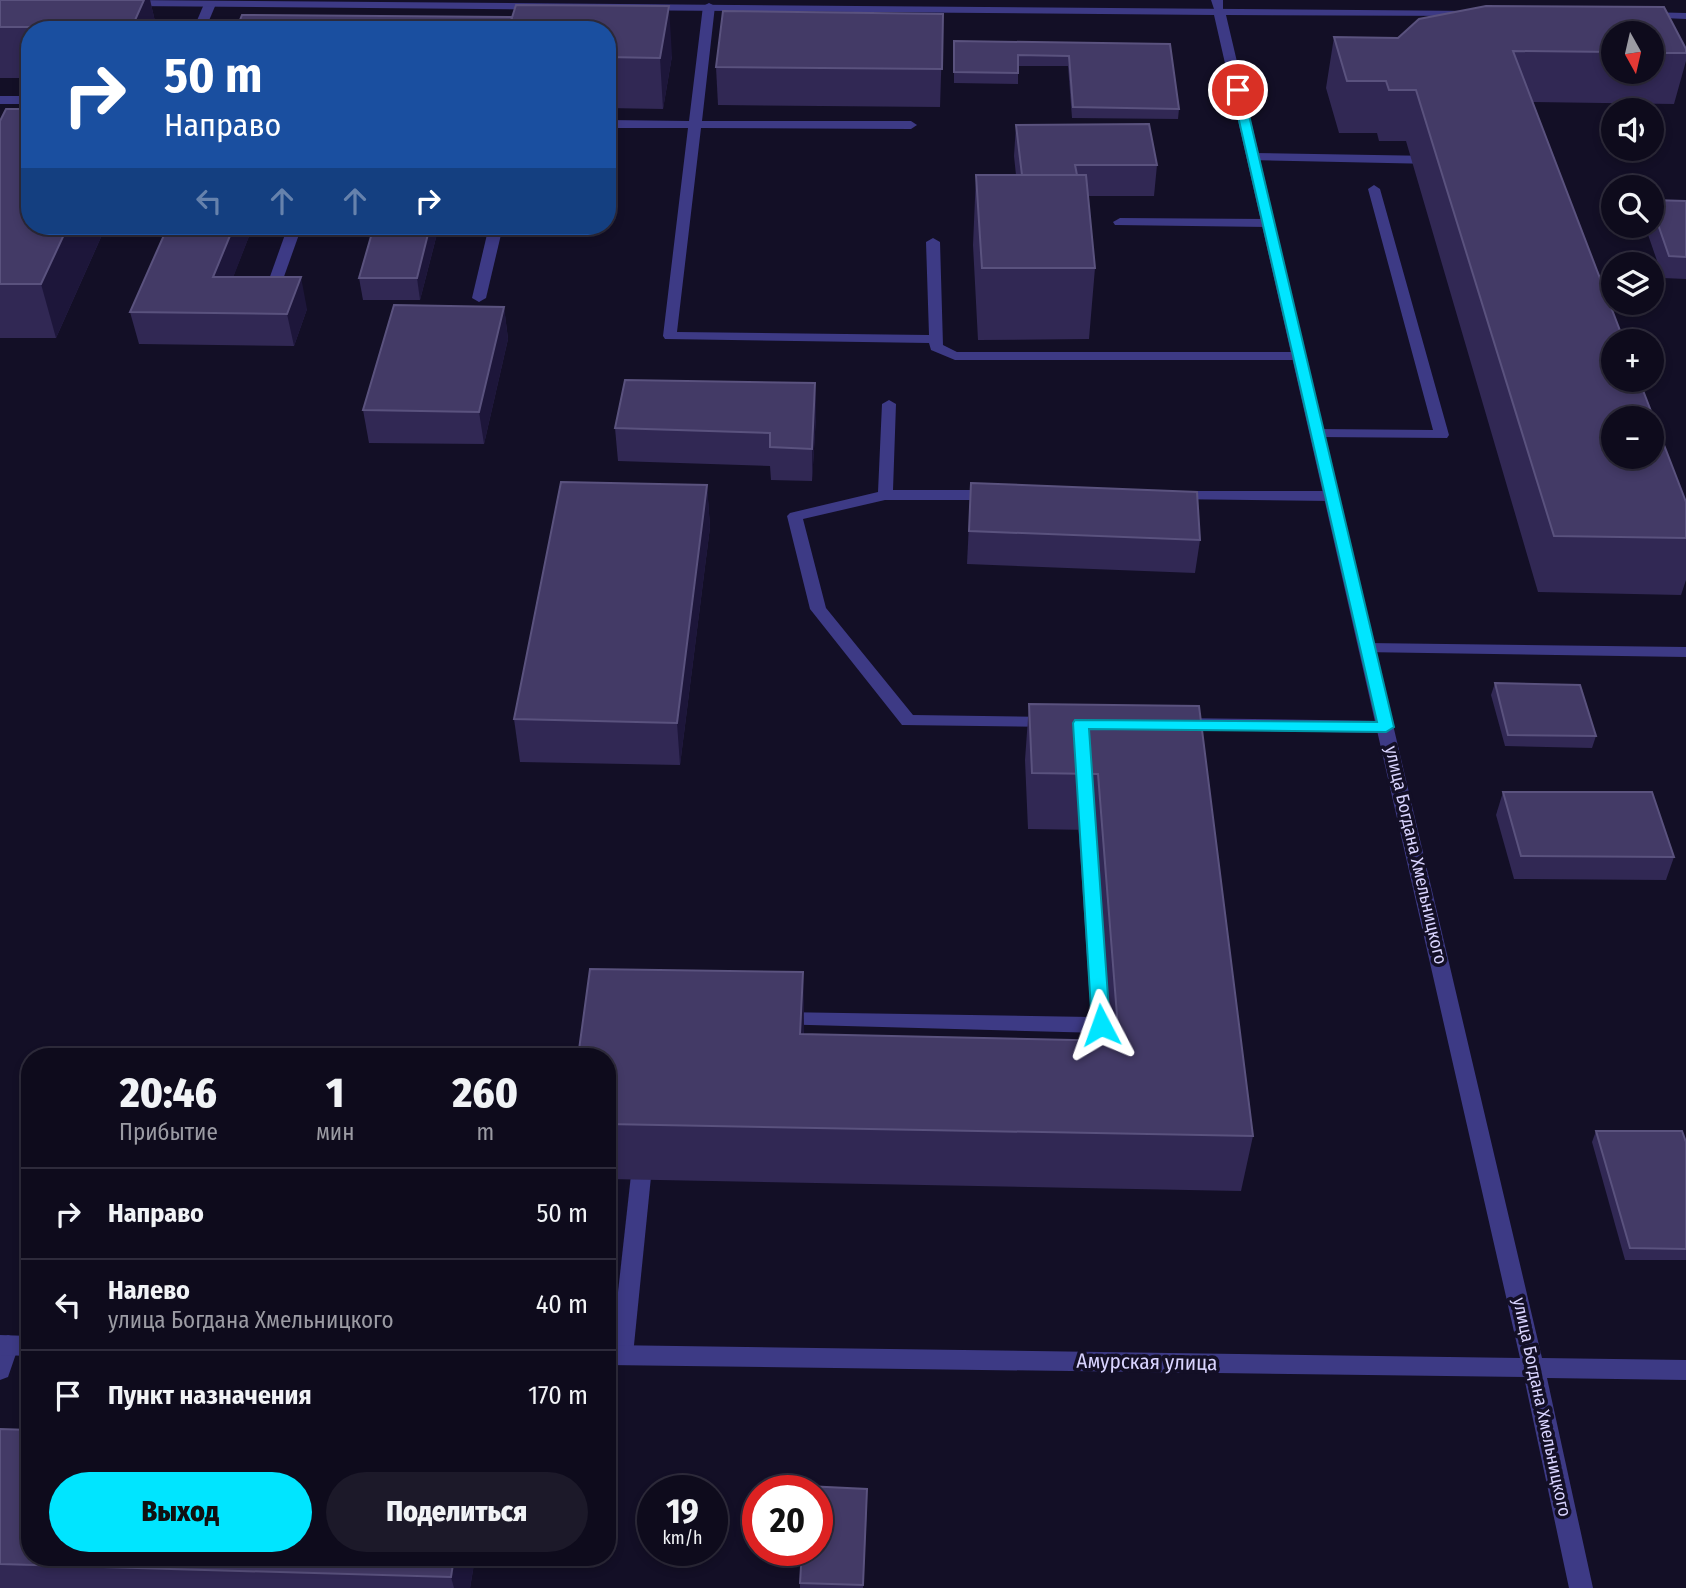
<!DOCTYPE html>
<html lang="ru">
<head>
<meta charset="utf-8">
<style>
  body { margin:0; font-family:"Fira Sans Condensed",sans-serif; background:#1c1929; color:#f1f3f6; height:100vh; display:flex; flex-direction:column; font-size:26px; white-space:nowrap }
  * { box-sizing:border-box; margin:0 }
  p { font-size:23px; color:#9b9ba3 }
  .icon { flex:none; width:38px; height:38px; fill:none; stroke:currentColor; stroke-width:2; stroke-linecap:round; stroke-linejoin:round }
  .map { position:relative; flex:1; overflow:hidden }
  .side { position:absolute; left:21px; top:1048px; width:595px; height:518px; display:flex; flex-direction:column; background:#0e0b1c; border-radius:28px; box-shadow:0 4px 10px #0003,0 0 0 2px #2e2b3b }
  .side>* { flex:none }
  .top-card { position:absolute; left:21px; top:21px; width:595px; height:214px; border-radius:28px; box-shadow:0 4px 10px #0003,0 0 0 2px #2e2b3b; background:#1a4fa0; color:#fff; overflow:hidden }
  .needle { width:46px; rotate:172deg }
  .buttons { position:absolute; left:1601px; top:21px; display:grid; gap:14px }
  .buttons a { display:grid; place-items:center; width:63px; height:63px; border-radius:50%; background:#0e0b1c; box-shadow:0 4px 10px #0003,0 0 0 2px #2e2b3b; font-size:35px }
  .speed { position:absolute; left:637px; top:1475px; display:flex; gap:14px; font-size:35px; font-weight:700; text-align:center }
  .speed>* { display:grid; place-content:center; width:91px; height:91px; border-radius:50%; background:#0e0b1c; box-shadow:0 4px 10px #0003,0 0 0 2px #2e2b3b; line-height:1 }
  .speed small { font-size:18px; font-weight:400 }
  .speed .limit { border:10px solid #d22; background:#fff; color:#111 }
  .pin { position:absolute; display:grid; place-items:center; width:60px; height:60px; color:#fff; margin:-30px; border:4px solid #fff; border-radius:50%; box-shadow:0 2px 7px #0007 }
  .me { position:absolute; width:77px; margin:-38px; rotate:356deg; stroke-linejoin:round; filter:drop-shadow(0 0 5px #0008) }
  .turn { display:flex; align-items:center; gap:24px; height:147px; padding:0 28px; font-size:32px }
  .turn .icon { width:91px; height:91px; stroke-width:2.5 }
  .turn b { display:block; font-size:49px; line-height:60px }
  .lanes { display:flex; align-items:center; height:66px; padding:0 28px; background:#0003; justify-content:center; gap:35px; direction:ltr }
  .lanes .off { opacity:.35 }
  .eta { display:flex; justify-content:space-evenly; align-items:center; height:119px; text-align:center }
  .eta b { font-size:42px; font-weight:800; line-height:49px }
  .action { display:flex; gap:14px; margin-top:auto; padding:14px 28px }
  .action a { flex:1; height:80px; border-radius:42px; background:#00e5ff; color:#111; font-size:28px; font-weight:800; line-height:80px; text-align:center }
  .action a+a { background:#1c1929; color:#f1f3f6 }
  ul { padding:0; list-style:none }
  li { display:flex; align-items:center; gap:21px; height:91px; padding:0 28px; border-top:2px solid #2e2b3b }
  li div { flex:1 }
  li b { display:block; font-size:26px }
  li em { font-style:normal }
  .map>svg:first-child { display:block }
</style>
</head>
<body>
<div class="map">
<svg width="1686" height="1588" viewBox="0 0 1686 1588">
  <rect width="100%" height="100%" fill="#130f26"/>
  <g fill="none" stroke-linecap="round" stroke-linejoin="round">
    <g fill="#3d3a85" fill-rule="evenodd">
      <polygon points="210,1 216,4 205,30 193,30 204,4"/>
      <polygon points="709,3 715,6 702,121 911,121 917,125 911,129 701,128 677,332 929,335 926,242 933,238 940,242 943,345 957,352 1300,352 1307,356 1300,360 955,360 931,350 929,343 665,339 663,336 688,128 607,128 607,120 689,121 703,6"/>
      <rect x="0" y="96" width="30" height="8"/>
      <polygon points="1253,153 1434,156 1440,160 1434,164 1249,160 1249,154"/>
      <polygon points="1374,185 1380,189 1449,435 1447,438 1318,437 1311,433 1318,429 1433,430 1368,189"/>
      <polygon points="1120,218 1268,219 1275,223 1268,227 1115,225 1113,222"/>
      <polygon points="288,226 302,226 281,285 274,289 269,288 267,285"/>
      <polygon points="489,226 503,226 486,298 479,302 472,298"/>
      <polygon points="889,400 896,404 893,490 994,490 1002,495 994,500 885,500 803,519 826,608 913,715 1050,717 1058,723 1056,727 902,725 810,609 787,516 790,513 878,492 882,404"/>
      <polygon points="1172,491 1332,491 1340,496 1332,501 1167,499 1164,496"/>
      <polygon points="1367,643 1686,647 1686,657 1361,652 1359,648"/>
      <polygon points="1179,718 1386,721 1394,727 1386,733 1179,730 1171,724"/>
      <polygon points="1086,801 1092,803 1095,807 1111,1025 1108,1030 1101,1033 773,1024 770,1019 773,1014 780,1012 1091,1017 1077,807 1080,803"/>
      <polygon points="643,1149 650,1151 653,1157 633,1355 630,1362 622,1365 614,1362 611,1355 633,1157 636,1151"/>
      <polygon points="8,1335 16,1338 19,1345 8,1377 0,1380 0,1339"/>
    </g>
    <polygon fill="#3d3a85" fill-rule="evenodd" points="1211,0 1223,0 1223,12 1215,12"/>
    <g fill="#3d3a85" fill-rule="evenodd">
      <polygon points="127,0 1477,11 1479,13 1473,16 1226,15 1542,1358 1686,1360 1686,1380 1547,1378 1593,1588 1569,1588 1524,1377 607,1365 607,1345 1520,1358 1214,15 129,6 123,3"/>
      <polygon points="1645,12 1686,13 1686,19 1641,17 1641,13"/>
      <polygon points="0,1335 30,1336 30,1356 0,1355"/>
    </g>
  </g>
  <g fill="#312854" fill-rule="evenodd">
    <polygon points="0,0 150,0 157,30 30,30 30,78 0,78"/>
    <path d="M 1486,6 L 1664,7 L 1686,49 L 1686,61 L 1674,104 L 1533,102 L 1624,341 L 1614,341 L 1614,380 L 1639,380 L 1686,502 L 1686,580 L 1681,595 L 1538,592 L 1406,141 L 1379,141 L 1377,133 L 1339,133 L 1326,88 L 1334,37 L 1398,38 L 1419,19 ZM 1614,33 L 1652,33 L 1652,72 L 1614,72 ZM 1614,418 L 1652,418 L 1652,457 L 1614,457 Z"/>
    <polygon points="943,14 940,107 718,105 716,67"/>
    <polygon points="607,30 672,56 663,109 607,108"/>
    <polygon points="954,41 1170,44 1179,109 1178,119 1072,118 1068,66 1018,66 1018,84 954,83"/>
    <polygon points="0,121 30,226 106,226 56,338 0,338"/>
    <polygon points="1016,125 1157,165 1154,196 1088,196 1095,268 1089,339 978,340 973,245 976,175 1016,175 1014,156"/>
    <polygon points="1652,200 1686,201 1686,279 1663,278 1645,226 1652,226"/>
    <polygon points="168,226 253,226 233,277 307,309 294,346 139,344 130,312"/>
    <polygon points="439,226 420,300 363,300 359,278"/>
    <polygon points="504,307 508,339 484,444 369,443 363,410"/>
    <polygon points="815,383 816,416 812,481 771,480 770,466 618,461 615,428"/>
    <polygon points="971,483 1200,540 1195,573 967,564"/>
    <polygon points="707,485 710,527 680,765 520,762 514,719"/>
    <polygon points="1495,683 1596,736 1592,748 1505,746 1491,695"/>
    <polygon points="1029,704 1199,706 1253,1136 1241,1191 607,1179 607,1057 803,972 804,1034 1107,1040 1092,830 1028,829 1025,760"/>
    <polygon points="1503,792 1674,857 1666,880 1514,879 1496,815"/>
    <polygon points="1596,1131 1686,1142 1686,1260 1625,1260 1592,1142"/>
    <polygon points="0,1429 475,1558 470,1588 0,1588"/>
    <polygon points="867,1509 863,1588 800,1588 800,1583"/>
  </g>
  <g fill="#1d163a">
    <polygon points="144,0 150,0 157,30 133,30 132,27"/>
    <polygon points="669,6 672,56 663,109 660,58"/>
    <polygon points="68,226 106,226 56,338 41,284"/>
    <polygon points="234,226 253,226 221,309 213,277"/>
    <polygon points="430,226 439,226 420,300 417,278"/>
    <polygon points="301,277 307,309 294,346 287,314"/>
    <polygon points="504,307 508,339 484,444 479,412"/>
    <polygon points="815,383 816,416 812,481 812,449"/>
    <polygon points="707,485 710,527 680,765 677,723"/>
    <polygon points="803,972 804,1028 801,1090 800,1034"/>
    <polygon points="454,1558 475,1558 470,1588 454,1588 451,1577"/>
  </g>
  <g fill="#433a66" stroke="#5a527e" stroke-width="2" fill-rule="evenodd">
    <polygon points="0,0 144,0 132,27 0,27"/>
    <polygon points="516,5 669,6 660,58 607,57 607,30 508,30"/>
    <path d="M 1486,6 L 1664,7 L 1686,49 L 1686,53 L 1652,53 L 1652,33 L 1614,33 L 1614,52 L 1513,51 L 1624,341 L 1614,341 L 1614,380 L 1639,380 L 1686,502 L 1686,538 L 1554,536 L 1416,90 L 1389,90 L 1386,81 L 1347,81 L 1334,37 L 1398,38 L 1419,19 ZM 1614,418 L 1652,418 L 1652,457 L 1614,457 Z"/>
    <polygon points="723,11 943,14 942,69 716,67"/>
    <polygon points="242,15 512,17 508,30 236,30"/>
    <polygon points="954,41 1170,44 1179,109 1073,107 1069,56 1018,55 1018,73 954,72"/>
    <polygon points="6,109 30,109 30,226 68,226 41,284 0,284 0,121"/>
    <polygon points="1149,124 1157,165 1075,165 1077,175 1022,175 1016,125"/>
    <polygon points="976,175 1086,175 1095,268 982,268"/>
    <polygon points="1652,200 1686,201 1686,257 1669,256 1652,207"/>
    <polygon points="168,226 234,226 213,277 301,277 287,314 130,312"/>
    <polygon points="374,226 430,226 417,278 359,278"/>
    <polygon points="394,305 504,307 479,412 363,410"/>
    <polygon points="625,380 815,383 812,449 770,447 770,433 615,428"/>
    <polygon points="561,482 707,485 677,723 514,719"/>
    <polygon points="971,483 1197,492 1200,540 969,531"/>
    <polygon points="1495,683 1580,685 1596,736 1508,735"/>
    <polygon points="1029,704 1199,706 1253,1136 607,1124 607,1057 578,1057 590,969 803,972 800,1034 1119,1041 1098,774 1032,773"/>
    <polygon points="1503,792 1652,792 1674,857 1521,856"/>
    <polygon points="1596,1131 1682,1131 1686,1142 1686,1249 1630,1248"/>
    <polygon points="0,1429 30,1430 30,1558 454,1558 451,1577 0,1564"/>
    <polygon points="806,1486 867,1489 863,1585 800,1583 802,1550 817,1550 817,1491 806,1491"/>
  </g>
  <polygon fill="#00e5ff" stroke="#0095a6" stroke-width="2" points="1238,87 1243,90 1394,727 1386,732 1089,729 1110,1025 1107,1030 1095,1030 1092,1025 1073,723 1075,720 1377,722 1232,90"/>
  <g text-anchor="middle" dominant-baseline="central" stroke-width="7" stroke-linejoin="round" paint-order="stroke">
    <g font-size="18" fill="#d9d4ff" stroke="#130f26">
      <text transform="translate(1416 855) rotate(77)">улица Богдана Хмельницкого</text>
      <text transform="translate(1542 1407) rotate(78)">улица Богдана Хмельницкого</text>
    </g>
    <g font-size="21" fill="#d9d4ff" stroke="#130f26">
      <text transform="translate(1147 1362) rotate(1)">Амурская улица</text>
    </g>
  </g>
</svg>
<div class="buttons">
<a><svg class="needle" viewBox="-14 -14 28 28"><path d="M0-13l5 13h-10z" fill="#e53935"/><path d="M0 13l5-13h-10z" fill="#9b9ba3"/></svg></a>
<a><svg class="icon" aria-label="sound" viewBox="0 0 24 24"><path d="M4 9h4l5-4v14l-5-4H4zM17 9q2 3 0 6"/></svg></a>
<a><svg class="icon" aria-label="search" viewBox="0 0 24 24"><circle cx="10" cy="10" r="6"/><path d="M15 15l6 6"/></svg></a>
<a><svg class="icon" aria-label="layers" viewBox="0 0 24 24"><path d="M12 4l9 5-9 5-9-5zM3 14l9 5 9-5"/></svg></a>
<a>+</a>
<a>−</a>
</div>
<div class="speed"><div>19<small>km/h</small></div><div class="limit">20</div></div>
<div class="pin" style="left:1238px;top:90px;background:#d93025"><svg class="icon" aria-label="arrive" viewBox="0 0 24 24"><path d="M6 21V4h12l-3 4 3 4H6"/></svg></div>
<svg class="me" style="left:1101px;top:1025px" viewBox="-20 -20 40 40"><path d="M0-17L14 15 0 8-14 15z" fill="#00e5ff" stroke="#fff" stroke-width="4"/></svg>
<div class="top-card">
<div class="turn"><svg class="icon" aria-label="right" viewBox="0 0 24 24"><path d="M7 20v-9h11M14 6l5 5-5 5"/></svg><div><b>50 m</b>Направо</div></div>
<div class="lanes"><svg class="icon off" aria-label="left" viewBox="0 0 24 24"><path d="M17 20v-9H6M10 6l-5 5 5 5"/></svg><svg class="icon off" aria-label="ahead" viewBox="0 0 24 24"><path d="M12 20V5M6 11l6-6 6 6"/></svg><svg class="icon off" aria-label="ahead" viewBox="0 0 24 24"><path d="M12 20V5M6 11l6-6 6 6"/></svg><svg class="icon" aria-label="right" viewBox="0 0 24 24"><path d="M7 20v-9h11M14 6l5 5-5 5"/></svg></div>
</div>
<section class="side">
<div class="eta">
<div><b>20:46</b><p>Прибытие</p></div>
<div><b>1</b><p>мин</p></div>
<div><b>260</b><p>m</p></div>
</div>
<ul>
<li><svg class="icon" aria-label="right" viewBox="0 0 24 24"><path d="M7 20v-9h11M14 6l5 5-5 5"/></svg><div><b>Направо</b></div><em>50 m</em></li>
<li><svg class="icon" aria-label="left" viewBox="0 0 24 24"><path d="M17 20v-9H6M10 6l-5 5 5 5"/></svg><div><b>Налево</b><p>улица Богдана Хмельницкого</p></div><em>40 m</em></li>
<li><svg class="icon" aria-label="arrive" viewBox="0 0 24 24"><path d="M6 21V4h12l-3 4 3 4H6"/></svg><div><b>Пункт назначения</b></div><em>170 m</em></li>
</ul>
<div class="action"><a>Выход</a><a>Поделиться</a></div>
</section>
</div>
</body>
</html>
